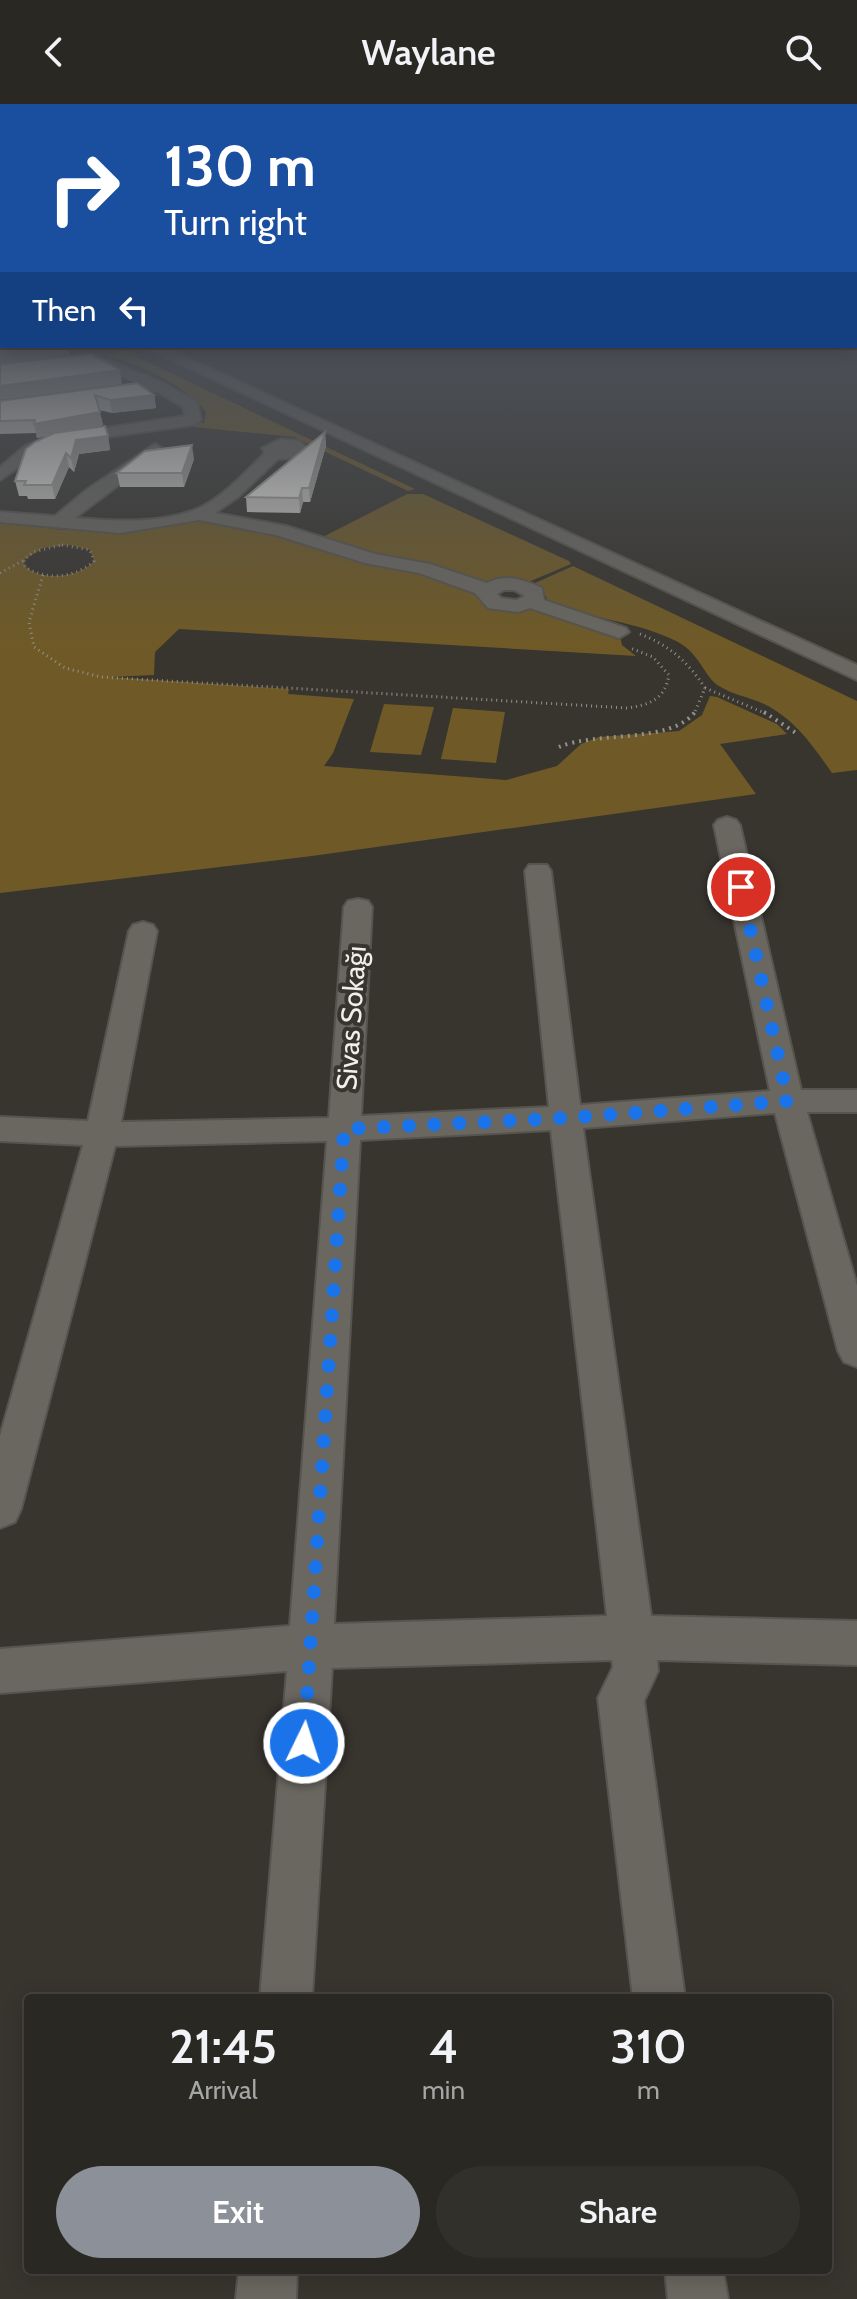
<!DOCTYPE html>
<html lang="en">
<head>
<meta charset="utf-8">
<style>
  body { margin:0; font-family:Cabin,sans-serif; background:#32302b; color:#f1f3f6; height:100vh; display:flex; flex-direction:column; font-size:30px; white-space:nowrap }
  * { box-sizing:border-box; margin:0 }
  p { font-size:26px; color:#a5a6a6 }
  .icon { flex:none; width:44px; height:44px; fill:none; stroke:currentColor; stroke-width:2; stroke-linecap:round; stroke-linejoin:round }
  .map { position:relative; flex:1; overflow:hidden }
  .drawer { position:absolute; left:24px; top:1890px; width:808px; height:280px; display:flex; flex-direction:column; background:#2a2823; border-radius:8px; box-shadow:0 4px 20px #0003,0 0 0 2px #464441 }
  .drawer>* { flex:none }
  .banner { position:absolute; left:0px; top:0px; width:858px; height:244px; box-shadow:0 4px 20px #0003,0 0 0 2px #464441; background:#1a4fa0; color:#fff; overflow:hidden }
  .pin { position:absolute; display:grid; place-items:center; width:68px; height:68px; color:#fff; margin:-34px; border:4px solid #fff; border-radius:50%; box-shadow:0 2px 8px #0007 }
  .me { position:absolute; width:88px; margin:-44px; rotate:4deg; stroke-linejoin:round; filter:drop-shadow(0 0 6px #0008) }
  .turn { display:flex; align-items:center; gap:28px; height:168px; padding:0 32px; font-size:36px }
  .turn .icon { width:104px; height:104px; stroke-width:2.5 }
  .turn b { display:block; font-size:56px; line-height:68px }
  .then { display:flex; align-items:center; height:76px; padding:0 32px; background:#0003; gap:16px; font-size:30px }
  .eta { display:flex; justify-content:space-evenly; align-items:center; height:136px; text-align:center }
  .eta b { font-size:48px; font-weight:600; line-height:56px }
  .primary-button { display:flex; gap:16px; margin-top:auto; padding:16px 32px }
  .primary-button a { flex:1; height:92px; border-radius:48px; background:#8c9099; color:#fff; font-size:32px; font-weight:600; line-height:92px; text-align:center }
  .primary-button a+a { background:#32302b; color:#f1f3f6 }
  header { display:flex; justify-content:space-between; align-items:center; height:104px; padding:0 32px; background:#2a2823; font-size:36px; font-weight:600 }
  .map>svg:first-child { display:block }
</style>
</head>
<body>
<header><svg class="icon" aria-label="back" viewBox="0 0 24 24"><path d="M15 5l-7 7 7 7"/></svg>Waylane<svg class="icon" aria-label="search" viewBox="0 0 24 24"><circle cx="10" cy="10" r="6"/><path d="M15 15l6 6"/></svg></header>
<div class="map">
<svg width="857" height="2195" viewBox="0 0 857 2195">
  <rect width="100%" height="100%" fill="#38352f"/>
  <g fill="#6f5a27" fill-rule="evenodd">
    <path d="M 124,247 L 415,385 L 408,387 L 294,333 L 193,323 L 196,319 L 204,319 L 206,308 C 188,283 135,257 105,252 Z"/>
    <path d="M 407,390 L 423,390 L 569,457 L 571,460 L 526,479 L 514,477 L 486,493 L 525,501 L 619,528 L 622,541 L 636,552 L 179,525 L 155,548 L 154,571 L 111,573 L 289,585 L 288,590 L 354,595 L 333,649 L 324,662 L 506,676 L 557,662 L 581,640 L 599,633 L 679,627 L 702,611 L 710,592 L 717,593 L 777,620 L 787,630 L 720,640 L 756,690 L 312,752 L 0,789 L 0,418 L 64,426 L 212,416 L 313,438 ZM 69,441 L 90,446 L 94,457 C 79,474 42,478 25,462 L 24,456 L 43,444 Z"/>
    <path d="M 573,462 L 857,597 L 857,666 L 832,669 C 813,642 795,615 764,600 C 749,593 733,591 719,582 C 705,574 700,550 678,538 C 637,517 591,515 549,499 L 543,486 L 533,480 Z"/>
    <polygon points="384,600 434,603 421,651 370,648"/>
    <polygon points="453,604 505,608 496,659 441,655"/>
  </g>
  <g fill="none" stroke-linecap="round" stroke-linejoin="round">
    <defs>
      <g id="street">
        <polygon points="142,242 161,242 857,561 857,576"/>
        <polygon points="96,251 163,279 197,298 201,316 193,321 56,340 37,350 0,376 0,363 25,342 46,333 185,312 183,303 156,287 94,293 94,287 140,280 94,260 0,271 0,263"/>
        <path d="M 281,335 L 299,337 L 308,344 L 300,354 L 278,355 L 238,393 L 215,409 L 286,422 L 375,450 L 430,460 L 487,479 C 506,469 524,476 542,484 L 544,496 L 626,524 L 629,528 L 619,534 L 530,504 L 518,508 L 488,504 L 475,489 L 419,469 L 365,459 L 276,431 L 199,416 L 120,429 L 0,418 L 0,408 L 55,412 L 85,387 L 155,340 L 163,345 L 161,349 L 75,414 C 113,417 155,420 192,407 C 220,397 244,369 265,349 L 262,344 ZM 504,486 L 514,486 L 525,492 L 516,496 L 501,494 L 497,490 Z"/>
        <path d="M 727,713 L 736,716 L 740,721 L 801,986 L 857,986 L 857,1008 L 807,1008 L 857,1182 L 857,1263 L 844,1258 L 838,1247 L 775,1009 L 583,1024 L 651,1512 L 857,1517 L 857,1561 L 657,1556 L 658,1567 L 644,1597 L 685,1894 L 633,1894 L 598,1594 L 613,1563 L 612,1556 L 332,1564 L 312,1894 L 260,1894 L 287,1567 L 0,1589 L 0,1545 L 290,1522 L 327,1037 L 115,1042 L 21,1405 L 15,1418 L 0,1424 L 0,1332 L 83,1041 L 0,1037 L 0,1013 L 88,1017 L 129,827 L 133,821 L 143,818 L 153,821 L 157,827 L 121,1018 L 329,1014 L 344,803 L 348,797 L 358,795 L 368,797 L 372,803 L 361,1012 L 549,1003 L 525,767 L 529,761 L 547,761 L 551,767 L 580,1001 L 770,987 L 714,721 L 718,716 ZM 551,1026 L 607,1512 L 334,1520 L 360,1036 Z"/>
        <polygon points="239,2166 297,2166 296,2195 236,2195"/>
        <polygon points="665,2166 723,2166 728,2195 668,2195"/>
      </g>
    </defs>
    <use href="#street" stroke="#56544e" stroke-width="4"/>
    <g stroke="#94928d" stroke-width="3" stroke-dasharray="1 4" stroke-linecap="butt">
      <path d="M 62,441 L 90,446 L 94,457 C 75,474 47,477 25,463 L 24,456 L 33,448 Z"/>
      <polyline points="0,469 24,456"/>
      <path d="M 43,471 L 29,518 L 34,543 L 65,564 L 101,573 L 627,604 C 650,601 665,595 669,571 L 653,553 L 630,544"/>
      <path d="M 640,530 C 669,541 688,558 705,584 L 694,610"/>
      <polyline points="705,584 767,610"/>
    </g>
    <g stroke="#94928d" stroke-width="4" stroke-dasharray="2 5" stroke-linecap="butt">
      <polyline points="764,608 796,629"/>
      <path d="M 559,643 C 597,627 670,640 695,608"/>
    </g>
    <use href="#street" fill="#6a6761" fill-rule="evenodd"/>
  </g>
  <g fill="#c9c7c0">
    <polygon points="137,279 154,291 156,304 112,309 99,306 103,321 83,325 108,332 110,346 79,350 74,368 69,363 55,395 28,395 27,392 19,392 15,377 49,331 37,334 36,329 0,330 0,297"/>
    <polygon points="325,328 326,342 310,398 303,398 300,409 247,408 246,393"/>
    <polygon points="194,355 184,383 120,383 117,369"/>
  </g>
  <g fill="#a4a29c">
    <polygon points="38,242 69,242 70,251 0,260 0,247"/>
    <polygon points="120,266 122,280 0,296 0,282"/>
    <polygon points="154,291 156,304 112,309 110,296"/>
    <polygon points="100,308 103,321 37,334 34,320"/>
    <polygon points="325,328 326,342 310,398 309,384"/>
    <polygon points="108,332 110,346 79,350 74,368 71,354 76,336"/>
    <polygon points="192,341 194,355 184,383 182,369"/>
    <polygon points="66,349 69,363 55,395 52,381"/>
    <polygon points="302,384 303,398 300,409 299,394"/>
  </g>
  <g fill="#eae7df" stroke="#a4a29c" stroke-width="2">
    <polygon points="0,235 2,235 2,242 38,242 0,247"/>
    <polygon points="91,250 120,266 0,282 0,260"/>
    <polygon points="137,279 154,291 110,296 95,291 100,308 34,320 35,316 0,317 0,297"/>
    <polygon points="105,322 108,332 76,336 71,354 66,349 52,381 24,381 26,377 15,377 26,345 35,338 54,329"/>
    <polygon points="325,328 309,384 302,384 299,394 246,393"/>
    <polygon points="192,341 182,369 117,369 145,347"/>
  </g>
  <linearGradient id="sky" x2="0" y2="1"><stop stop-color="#1f1d1a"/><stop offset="0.43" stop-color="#4d5158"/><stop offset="1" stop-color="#4d5158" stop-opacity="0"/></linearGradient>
  <rect width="857" height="542" fill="url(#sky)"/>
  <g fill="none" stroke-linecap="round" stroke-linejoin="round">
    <polyline stroke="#1a73e8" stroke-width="14" stroke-dasharray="0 25.2" points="304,1639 344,1025 566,1014 788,997 741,783"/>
  </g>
  <g text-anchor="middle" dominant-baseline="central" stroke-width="8" stroke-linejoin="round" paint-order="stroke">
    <g font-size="28" fill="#f1efeb" stroke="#38352f">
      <text transform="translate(351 914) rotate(-86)">Sivas Sokağı</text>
    </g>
  </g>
</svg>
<div class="pin" style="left:741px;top:783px;background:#d93025"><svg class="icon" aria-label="arrive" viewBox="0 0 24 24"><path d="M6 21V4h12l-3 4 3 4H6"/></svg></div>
<svg class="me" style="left:304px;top:1639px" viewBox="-20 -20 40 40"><circle r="17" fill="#1a73e8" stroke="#fff" stroke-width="3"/><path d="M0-11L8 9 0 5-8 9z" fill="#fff"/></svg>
<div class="banner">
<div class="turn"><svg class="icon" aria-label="right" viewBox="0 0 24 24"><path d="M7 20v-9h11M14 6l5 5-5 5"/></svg><div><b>130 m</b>Turn right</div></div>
<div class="then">Then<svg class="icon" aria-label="left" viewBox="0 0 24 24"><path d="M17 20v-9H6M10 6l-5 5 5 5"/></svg></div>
</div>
<section class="drawer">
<div class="eta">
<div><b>21:45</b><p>Arrival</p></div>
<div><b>4</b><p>min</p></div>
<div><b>310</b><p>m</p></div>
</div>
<div class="primary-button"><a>Exit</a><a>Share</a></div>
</section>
</div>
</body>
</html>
